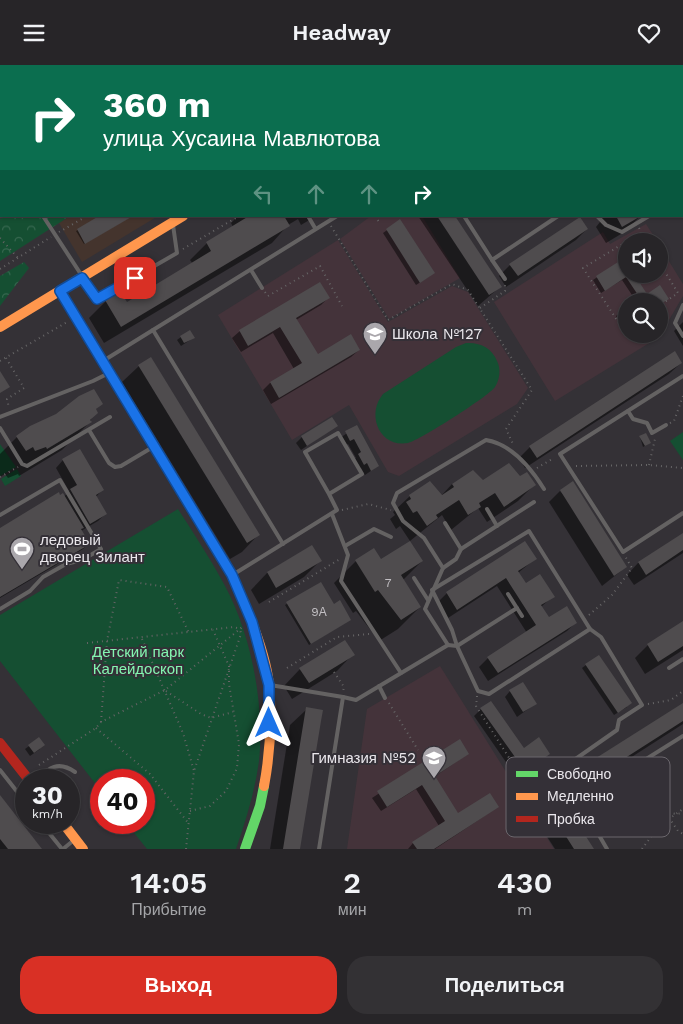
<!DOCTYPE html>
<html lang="ru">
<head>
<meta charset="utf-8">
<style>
  body { margin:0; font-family:"Work Sans",sans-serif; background:#333134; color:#f1f3f6; height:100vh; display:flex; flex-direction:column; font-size:19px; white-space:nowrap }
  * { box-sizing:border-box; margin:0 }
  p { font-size:16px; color:#a4a5a8 }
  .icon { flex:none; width:28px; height:28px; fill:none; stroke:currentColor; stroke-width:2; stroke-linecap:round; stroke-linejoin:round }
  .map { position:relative; height:784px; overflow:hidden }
  .details { display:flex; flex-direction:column; background:#272528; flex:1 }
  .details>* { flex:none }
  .banner { position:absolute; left:0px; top:0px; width:684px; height:152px; box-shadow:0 1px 4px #0004,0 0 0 1px #434245; background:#0b6e4f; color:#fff; overflow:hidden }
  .tools { position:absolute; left:618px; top:168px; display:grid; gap:10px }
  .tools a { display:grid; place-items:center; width:50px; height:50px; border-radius:50%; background:#272528; box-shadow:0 1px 4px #0004,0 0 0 1px #434245; font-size:25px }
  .speed { position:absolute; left:15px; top:704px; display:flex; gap:10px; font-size:25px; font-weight:700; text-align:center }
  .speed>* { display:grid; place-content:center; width:65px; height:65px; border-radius:50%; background:#272528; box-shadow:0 1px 4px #0004,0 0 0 1px #434245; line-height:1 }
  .speed small { font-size:12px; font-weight:400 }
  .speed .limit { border:8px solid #d22; background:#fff; color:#111 }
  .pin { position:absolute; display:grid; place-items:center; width:42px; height:42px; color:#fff; margin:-21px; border-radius:10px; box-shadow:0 2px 8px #0006 }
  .me { position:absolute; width:55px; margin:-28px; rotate:0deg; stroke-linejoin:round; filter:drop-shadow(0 0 4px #0008) }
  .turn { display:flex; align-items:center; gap:18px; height:105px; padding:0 20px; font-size:22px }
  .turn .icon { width:65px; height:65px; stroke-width:2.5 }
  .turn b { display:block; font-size:35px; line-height:42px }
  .lanes { display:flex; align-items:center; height:48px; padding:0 20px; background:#0003; justify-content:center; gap:25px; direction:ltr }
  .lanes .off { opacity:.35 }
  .eta { display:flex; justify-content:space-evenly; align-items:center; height:85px; text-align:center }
  .eta b { font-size:30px; font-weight:600; line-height:35px }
  .cta { display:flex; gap:10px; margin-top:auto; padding:10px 20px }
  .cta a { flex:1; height:58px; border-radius:20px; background:#d93025; color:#fff; font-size:20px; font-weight:600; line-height:58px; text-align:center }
  .cta a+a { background:#333134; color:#f1f3f6 }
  header { display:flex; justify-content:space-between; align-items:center; height:65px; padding:0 20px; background:#272528; font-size:22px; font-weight:600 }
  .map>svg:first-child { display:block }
</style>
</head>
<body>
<header><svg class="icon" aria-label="menu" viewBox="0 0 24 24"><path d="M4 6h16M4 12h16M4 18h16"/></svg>Headway<svg class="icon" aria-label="heart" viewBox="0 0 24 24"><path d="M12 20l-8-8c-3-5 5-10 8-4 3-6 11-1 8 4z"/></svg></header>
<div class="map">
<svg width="683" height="784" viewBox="0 0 683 784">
  <defs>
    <pattern id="forest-crowns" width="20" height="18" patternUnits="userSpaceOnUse" patternTransform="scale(1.25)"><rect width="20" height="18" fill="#154f32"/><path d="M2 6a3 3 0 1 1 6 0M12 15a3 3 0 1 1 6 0" fill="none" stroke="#376850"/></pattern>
  </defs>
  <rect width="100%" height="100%" fill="#343136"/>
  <polygon fill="#44342d" points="70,151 158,151 82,197 59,158"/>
  <g fill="#44333a" fill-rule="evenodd">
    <polygon points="371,151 422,151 460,213 389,254 340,174"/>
    <path d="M 646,159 L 657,176 L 626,176 L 626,209 L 659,209 L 659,180 L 683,219 L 683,231 L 659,272 L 555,336 L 494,237 L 603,167 L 610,179 ZM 626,236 L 659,236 L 659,269 L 626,269 Z"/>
    <polygon points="338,175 388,257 452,221 468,227 528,323 517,339 399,411 388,407 349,340 292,375 218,250"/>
    <polygon points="440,601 554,784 347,784 367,644"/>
  </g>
  <g fill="url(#forest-crowns)">
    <polygon points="5,151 70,151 0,196 0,154"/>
    <polygon points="24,197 29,203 0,241 0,211"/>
  </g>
  <g fill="#154f32">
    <path d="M 466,278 C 480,277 492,283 497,296 C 501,304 500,314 495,322 C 489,331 420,375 408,378 C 379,383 366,349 383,329 L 456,282 Z"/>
    <polygon points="683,367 683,395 670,376"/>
    <polygon points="0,379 16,402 0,411"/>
    <polygon points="17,404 21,411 5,421 1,414"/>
    <path d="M 178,444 C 194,469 210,493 224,519 C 251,568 265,640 259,696 C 255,726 246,755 236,784 L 147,784 L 126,758 L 144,758 L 144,715 L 101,715 L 101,726 L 0,596 L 0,550 Z"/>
  </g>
  <g fill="#0007">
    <polygon points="172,0 238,0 171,1"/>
    <polygon points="318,0 353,0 354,1 316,1"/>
    <polygon points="500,0 550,0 551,1 498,1"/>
    <polygon points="621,0 668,0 668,1 622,1"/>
    <polygon points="1,65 1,86 0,86 0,66"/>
    <polygon points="0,117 1,117 0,149"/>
    <polygon points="132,151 84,179 76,166 78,165"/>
    <polygon points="238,151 316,151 301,160 298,154 288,160 272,178 104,278 89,253 106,236 120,228 126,238 193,199 190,195 207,178 233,162 231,158"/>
    <polygon points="418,151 453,151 500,222 478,241"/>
    <polygon points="596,151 640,151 626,166 606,178 596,162 600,157"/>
    <polygon points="400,156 430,211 416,220 383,168"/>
    <polygon points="587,164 576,175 506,222 499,211 510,200"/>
    <polygon points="626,193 626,209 632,209 646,231 667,234 664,237 659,241 659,236 636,236 622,215 601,228 593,215"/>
    <polygon points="328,233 321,240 296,255 317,290 359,285 351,292 271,339 263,325 270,318 294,304 273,268 241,287 232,273 240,266"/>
    <polygon points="626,243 626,261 623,263 616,251"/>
    <polygon points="683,257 683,281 674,266"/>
    <polygon points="181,272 193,273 181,281 177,275"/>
    <polygon points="681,298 669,309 525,403 519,393 530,382"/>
    <polygon points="139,301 258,470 242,487 230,494 122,317"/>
    <polygon points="101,339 95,345 90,357 62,385 19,411 18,409 8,413 5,409 0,412 0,389 17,372 57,350"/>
    <polygon points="336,361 301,385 296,378 302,372"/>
    <polygon points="356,362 378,401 365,410 361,403 358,405 353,395 356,393 348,379 344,381 340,373"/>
    <polygon points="640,372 648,379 643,382"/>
    <polygon points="63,395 102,425 96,432 105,449 98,456 81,466 88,479 83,484 0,533 0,464 60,431 64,432 69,426 56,403"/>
    <polygon points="482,416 534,420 518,436 487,457 478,443 451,465 442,450 410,476 400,461 396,464 390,454 395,450 393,447 410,431 441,431 452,419"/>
    <polygon points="560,426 626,502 602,521 549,437"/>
    <polygon points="683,469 683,488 634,520 627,510 638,498"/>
    <polygon points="312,482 320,496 304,512 259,539 251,525 267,508"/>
    <polygon points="535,494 518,508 525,520 553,531 541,542 548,554 576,557 567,566 488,616 479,602 488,593 527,568 497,521 448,553 438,537 447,528"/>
    <polygon points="356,496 422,496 403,515 420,542 398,564 379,576 356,546 353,548 334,518"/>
    <polygon points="320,518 333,541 348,556 309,580 285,540"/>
    <polygon points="683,558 683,585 645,609 635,593 648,580"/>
    <polygon points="353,589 337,606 292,634 284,621 300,604"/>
    <polygon points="586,600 627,642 614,650 582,603"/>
    <polygon points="510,626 535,639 517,652 505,632"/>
    <polygon points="683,639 683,659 571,731 564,719 575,708"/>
    <polygon points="307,644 299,784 270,784 290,660"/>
    <polygon points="481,644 523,685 549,688 517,713 474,651"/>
    <polygon points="39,674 40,684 30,691 25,684"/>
    <polygon points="459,676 468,689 434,712 458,749 498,742 435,784 408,784 413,778 439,761 416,724 381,746 372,733"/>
    <polygon points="553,722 592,784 555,784 528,742"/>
    <polygon points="0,732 41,784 0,784"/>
  </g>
  <g fill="#4f4c4e">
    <polygon points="99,151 133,151 85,179 77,164"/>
    <polygon points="249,151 284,151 290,161 121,262 105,235 120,226 127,237 211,186 206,177"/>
    <polygon points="437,151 455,151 502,222 489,230"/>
    <polygon points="616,151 641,151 622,162"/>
    <polygon points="580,152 588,164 518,211 509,199"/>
    <polygon points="400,154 435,208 420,218 386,164"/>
    <polygon points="626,192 626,209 634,209 647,229 660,220 669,234 659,240 659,236 635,236 640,233 626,212 605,226 596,211"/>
    <polygon points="320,217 330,233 296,253 318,289 351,269 360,285 279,333 270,317 302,298 280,262 248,281 239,265"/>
    <polygon points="190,265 195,273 184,278 180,271"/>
    <polygon points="675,286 682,298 537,393 529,381"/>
    <polygon points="151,292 260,470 247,478 138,300"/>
    <polygon points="0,306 10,322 0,328"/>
    <polygon points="94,324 103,339 96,344 98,348 90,355 92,357 47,384 46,382 35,386 33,382 26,386 16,371 30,361 56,349 79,331"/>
    <polygon points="332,352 338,361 307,381 301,371"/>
    <polygon points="357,360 379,401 371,406 367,398 364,400 358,389 361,387 354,374 350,376 345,366"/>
    <polygon points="646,368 651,378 645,381 639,371"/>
    <polygon points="80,384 104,425 96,430 107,449 90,459 70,424 77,420 62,394"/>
    <polygon points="509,398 520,411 527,407 536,420 504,442 495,428 479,438 481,442 468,450 459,435 436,450 438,453 427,461 417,446 413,448 406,437 411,434 409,430 430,416 442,430 454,422 452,419 473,405 483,415"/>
    <polygon points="573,416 627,502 614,511 560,425"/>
    <polygon points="59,427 60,430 63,428 84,463 81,464 90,479 0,532 0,463"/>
    <polygon points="683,468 683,485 646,510 638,497"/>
    <polygon points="410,476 423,496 401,510 421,542 401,555 378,525 375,527 355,495 374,483 381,494"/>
    <polygon points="525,476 537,494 518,506 526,518 540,509 555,532 541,540 549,552 567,541 577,558 498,608 487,592 536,560 506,513 457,545 446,527"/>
    <polygon points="312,480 322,496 276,523 267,507"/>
    <polygon points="321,517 334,539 340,535 351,555 311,579 286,537"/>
    <polygon points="683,556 683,581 658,597 647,579"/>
    <polygon points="345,575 355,590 309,618 299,603"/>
    <polygon points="599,590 632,638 618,648 585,599"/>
    <polygon points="523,617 537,639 523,647 509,625"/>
    <polygon points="491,636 524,683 539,672 550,689 525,706 480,643"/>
    <polygon points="683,638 683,656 583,720 574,707"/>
    <polygon points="306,642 323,645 321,656 300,784 283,784"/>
    <polygon points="39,672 45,680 34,688 28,680"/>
    <polygon points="460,674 469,689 435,711 458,748 490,728 499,742 434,784 417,784 412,777 445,756 422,720 387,742 377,726"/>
    <polygon points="553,720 558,728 594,784 574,784 539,729"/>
    <polygon points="0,730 42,784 8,784 0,774"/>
  </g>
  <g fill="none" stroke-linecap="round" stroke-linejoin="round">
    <g stroke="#666566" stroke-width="2" stroke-dasharray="1 4" stroke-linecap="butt">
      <polyline points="333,0 334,1"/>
      <polyline points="24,1 25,0"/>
      <polyline points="243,1 245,0"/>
      <polyline points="327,1 329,0"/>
      <polyline points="0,84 1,86"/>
      <polyline points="375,151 379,157"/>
      <polyline points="331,161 388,255 452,219 468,225 532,325 506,364 514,381"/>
      <polyline points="639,163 646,176"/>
      <polyline points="59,167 87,151"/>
      <polyline points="0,173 18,193"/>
      <polyline points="627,176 641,168"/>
      <polyline points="626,177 583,203 624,266 626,264"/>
      <polyline points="183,184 239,151"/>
      <polyline points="659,197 678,228 659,241"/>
      <polyline points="0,204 51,172"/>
      <polyline points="265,227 268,231 320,201 342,241"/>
      <polyline points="480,243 505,226 505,219"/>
      <polyline points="6,293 24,323 7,334 9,343"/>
      <polyline points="0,296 67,257"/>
      <polyline points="670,358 674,356 683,331"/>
      <polyline points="649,400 655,374"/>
      <polyline points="576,401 649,400 683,403"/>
      <polyline points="537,403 554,393"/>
      <polyline points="0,412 18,402"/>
      <polyline points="342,445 368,439 391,445"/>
      <polyline points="269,537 340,494"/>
      <polyline points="589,550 612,530 632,503 625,491"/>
      <polyline points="142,574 183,668 194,706"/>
      <polyline points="87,578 234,562 240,564 244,560"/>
      <polyline points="287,603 337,572 369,569"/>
      <polyline points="334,607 344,622 343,627"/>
      <polyline points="166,626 201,649 211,653 233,647"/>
      <polyline points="477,631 476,641 529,724 558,710"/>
      <polyline points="389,638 418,685"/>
      <polyline points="648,639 671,635 683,626"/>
      <polyline points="101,657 107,576 119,515 167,522 189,568"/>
      <polyline points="96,663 150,709 189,759"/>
      <polyline points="39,700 96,663 101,657 165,625 240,564"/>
      <polyline points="638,707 678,766 683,769"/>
      <polyline points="595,734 676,749 683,748"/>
      <polyline points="190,746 210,741 226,726 237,703 239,679 229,619 229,601 213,565"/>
      <polyline points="186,784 194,706 241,569 240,564"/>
      <polyline points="642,784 659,761 683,744"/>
    </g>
    <g stroke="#646262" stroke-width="4">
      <polyline points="178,0 179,1"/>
      <polyline points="361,0 361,1"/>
      <polyline points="482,0 482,1"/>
      <polyline points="122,1 126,0"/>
      <polyline points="0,18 1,20"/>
      <polyline points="0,52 1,51"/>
      <polyline points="682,68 683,68"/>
      <polyline points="682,85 683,84"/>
      <polyline points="0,96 1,96"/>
      <polyline points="0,151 1,150"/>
      <polyline points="43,151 97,234 177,188 173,160"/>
      <polyline points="308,151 315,163"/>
      <polyline points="464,151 492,195 558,151"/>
      <polyline points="597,151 606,160 622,167 649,151"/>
      <polyline points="492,195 505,214"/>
      <polyline points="251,205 262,223"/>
      <polyline points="683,240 675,258 683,271"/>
      <polyline points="153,265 283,479"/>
      <polyline points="103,296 337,151"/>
      <polyline points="683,311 560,389 623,487 683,448"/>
      <polyline points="628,346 633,354 647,358 652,368 666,360"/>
      <polyline points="0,352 93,316 109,308"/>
      <polyline points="0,363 22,399 27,401 110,352"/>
      <polyline points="89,365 109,398 115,402 121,401 153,382"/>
      <polyline points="487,444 497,461"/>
      <polyline points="332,449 348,490 341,516 401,608"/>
      <polyline points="0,450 60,415 101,484 82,495 66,499 43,512 30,526 0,544"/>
      <polyline points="445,458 461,484"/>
      <polyline points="345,481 374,464 391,472"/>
      <polyline points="443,503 456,494 461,484 534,437"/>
      <polyline points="234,509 337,445 329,429 362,409 338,368 305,387 329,429"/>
      <polyline points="414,513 428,535"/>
      <polyline points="508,529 522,551"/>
      <polyline points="517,543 457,581 452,565 432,525 529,466 590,564"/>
      <path d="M 448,580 L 425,544 L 443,503 L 424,473 L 403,456 L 393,438 L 397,428 L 486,375 C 511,379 531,403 544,424"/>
      <polyline points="669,603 683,594"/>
      <polyline points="270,620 343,632 319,784"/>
      <polyline points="379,621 385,633"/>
      <polyline points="343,632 356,635 448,580 457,581 478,626 489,629 590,564 601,572 642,640 619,655 617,665 567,700 563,708 607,784"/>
      <polyline points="0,705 26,738"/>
      <path d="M 35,715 C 49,703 58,695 75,707"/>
      <polyline points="579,736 683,671"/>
      <polyline points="41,758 62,784"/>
      <polyline points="63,784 74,775"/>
    </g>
    <g stroke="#646262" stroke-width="7">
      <polyline points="596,0 596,1"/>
      <polyline points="682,132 683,133"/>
    </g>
    <polyline stroke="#63d668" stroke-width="10" points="245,784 260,741 264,721"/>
    <g stroke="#ff974d" stroke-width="10">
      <polyline points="0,262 183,151"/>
      <path d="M 239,526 C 250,551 267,594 269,621 C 272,654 270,689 264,721"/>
      <polyline points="63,758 83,784"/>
    </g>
    <g stroke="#b3261e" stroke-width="10">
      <polyline points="434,1 436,0"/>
      <polyline points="60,226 232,510 239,526"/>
      <polyline points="0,678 29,715"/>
    </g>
  </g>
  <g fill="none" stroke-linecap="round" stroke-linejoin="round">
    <defs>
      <polyline id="route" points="135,213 97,234 82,213 60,226 232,510 252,557 269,620 269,658"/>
    </defs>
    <use href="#route" stroke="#114b97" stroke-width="12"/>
    <use href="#route" stroke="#1a73e8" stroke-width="9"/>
  </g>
  <defs>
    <symbol id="school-pin" viewBox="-11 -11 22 30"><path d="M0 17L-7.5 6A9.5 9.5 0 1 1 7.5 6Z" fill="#aaa7ac" stroke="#343037"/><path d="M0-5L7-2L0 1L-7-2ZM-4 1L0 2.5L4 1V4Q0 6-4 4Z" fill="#fff"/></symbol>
    <symbol id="stadium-pin" viewBox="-11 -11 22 30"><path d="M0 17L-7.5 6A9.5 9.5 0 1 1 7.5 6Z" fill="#aaa7ac" stroke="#343037"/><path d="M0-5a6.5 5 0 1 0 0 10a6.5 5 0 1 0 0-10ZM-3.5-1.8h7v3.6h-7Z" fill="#fff"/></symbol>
  </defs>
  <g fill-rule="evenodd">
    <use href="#school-pin" x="361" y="255" width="28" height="38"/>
    <use href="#stadium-pin" x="8" y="470" width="28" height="38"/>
    <use href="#school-pin" x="420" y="679" width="28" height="38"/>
  </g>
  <g text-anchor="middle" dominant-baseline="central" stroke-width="4" stroke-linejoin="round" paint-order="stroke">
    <g font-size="12" fill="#c3c0c4">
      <text x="388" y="518">7</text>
      <text x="319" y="547">9А</text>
    </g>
    <g font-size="15" fill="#eae7ec" stroke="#343037" text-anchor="start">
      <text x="392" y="269">Школа №127</text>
      <text x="40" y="475">ледовый<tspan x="40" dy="17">дворец Зилант</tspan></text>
      <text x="416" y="693" text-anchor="end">Гимназия №52</text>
    </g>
    <g font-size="15" fill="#84f6b1" stroke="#343037">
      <text x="138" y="587">Детский парк<tspan x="138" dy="17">Калейдоскоп</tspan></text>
    </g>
  </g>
  <rect x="506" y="692" width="164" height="80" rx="8" fill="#343037" stroke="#6b676d" stroke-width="1"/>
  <rect x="516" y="706" width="22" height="6" fill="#63d668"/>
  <rect x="516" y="728" width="22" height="7" fill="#ff974d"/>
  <rect x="516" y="751" width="22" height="6" fill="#b3261e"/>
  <g font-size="14" fill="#eae7ec">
    <text x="547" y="714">Свободно</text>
    <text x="547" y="736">Медленно</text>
    <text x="547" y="759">Пробка</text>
  </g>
</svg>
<div class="tools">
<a><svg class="icon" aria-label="sound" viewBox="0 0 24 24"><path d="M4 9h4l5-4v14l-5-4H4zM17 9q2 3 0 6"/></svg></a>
<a><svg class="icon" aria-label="search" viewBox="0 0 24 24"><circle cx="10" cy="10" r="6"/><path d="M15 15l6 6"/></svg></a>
</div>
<div class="speed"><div>30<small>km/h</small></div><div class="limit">40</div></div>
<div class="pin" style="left:135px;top:213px;background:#d93025"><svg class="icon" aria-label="arrive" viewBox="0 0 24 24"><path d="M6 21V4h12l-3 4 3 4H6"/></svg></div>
<svg class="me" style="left:269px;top:658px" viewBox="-20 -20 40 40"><path d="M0-17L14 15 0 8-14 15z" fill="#1a73e8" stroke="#fff" stroke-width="4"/></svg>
<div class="banner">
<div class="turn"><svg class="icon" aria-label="right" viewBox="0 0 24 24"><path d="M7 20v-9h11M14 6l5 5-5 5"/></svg><div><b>360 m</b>улица Хусаина Мавлютова</div></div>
<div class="lanes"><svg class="icon off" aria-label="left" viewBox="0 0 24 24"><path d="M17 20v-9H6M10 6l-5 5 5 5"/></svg><svg class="icon off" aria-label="ahead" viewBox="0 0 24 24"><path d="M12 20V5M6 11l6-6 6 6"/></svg><svg class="icon off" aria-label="ahead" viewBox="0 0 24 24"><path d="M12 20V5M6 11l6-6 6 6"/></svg><svg class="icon" aria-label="right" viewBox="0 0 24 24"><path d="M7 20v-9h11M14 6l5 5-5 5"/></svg></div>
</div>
</div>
<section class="details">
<div class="eta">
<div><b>14:05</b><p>Прибытие</p></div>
<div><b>2</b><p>мин</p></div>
<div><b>430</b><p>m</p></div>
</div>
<div class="cta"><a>Выход</a><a>Поделиться</a></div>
</section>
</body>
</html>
